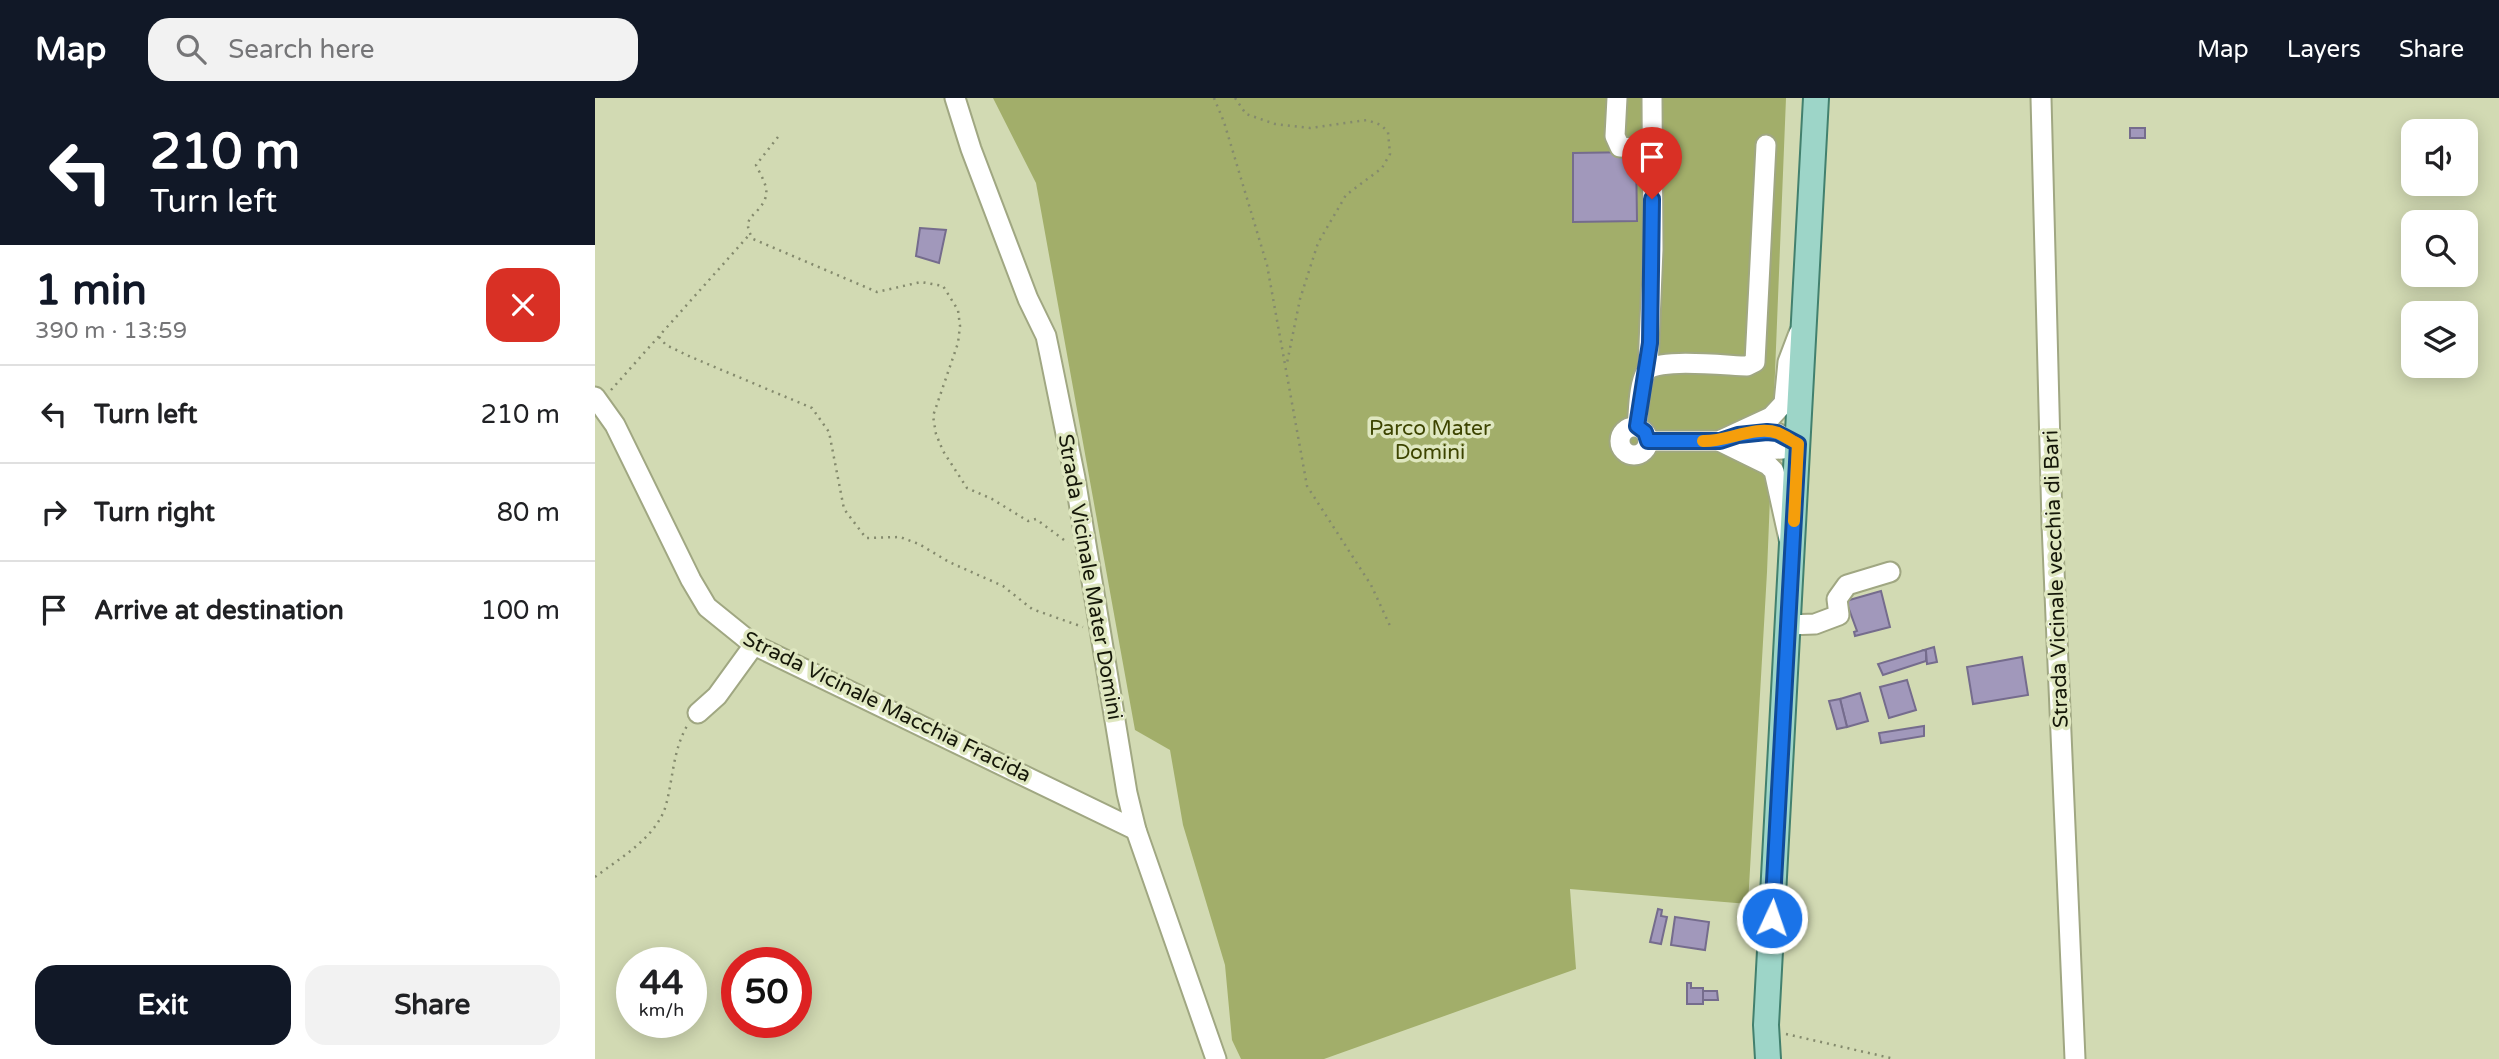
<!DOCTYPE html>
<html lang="en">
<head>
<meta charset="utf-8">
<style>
  body { margin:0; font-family:"Varela Round",sans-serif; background:#f2f2f2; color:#202124; height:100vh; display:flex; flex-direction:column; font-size:26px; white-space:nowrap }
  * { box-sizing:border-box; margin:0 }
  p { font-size:23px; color:#757577 }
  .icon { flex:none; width:38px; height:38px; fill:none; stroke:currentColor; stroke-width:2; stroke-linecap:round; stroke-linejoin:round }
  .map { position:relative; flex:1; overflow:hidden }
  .details { display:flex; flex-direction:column; background:#fff; width:595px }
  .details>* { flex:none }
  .banner { background:#111827; color:#fff; overflow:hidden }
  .fabs { position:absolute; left:1806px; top:21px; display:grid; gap:14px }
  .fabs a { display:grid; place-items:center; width:77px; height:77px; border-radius:14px; background:#fff; box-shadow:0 4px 18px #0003; font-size:35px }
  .speed { position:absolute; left:21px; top:849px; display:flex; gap:14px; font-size:35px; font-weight:700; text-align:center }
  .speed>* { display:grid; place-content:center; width:91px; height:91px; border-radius:50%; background:#fff; box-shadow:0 4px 18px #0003; line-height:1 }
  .speed small { font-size:18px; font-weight:400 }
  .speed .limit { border:10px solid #d22; background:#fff; color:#111 }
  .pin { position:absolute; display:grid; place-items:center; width:60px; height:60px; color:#fff; margin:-72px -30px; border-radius:50% 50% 50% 0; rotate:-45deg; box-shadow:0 0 7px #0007 }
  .pin .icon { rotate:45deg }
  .me { position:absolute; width:77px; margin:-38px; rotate:3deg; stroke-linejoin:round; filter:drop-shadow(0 0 5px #0008) }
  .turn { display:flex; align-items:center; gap:24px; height:147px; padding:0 35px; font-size:32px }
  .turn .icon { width:91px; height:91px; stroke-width:2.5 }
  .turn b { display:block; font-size:49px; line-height:60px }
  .round { display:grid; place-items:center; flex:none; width:74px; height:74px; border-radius:21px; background:#f2f2f2 }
  .overview { display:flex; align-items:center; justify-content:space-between; height:119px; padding:0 35px }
  h1 { font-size:42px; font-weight:800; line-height:52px; color:#111827 }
  .action { display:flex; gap:14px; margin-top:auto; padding:14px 35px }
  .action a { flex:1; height:80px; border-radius:21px; background:#111827; color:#fff; font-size:28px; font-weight:800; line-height:80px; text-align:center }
  .action a+a { background:#f2f2f2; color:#202124 }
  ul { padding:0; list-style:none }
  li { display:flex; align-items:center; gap:21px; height:98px; padding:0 35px; border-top:2px solid #e0e0e0 }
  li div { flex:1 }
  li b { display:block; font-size:26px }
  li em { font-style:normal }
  header { display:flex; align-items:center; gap:42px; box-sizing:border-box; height:98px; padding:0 35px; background:#111827; color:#fff }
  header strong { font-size:33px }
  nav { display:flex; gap:38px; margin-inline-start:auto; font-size:24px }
  .search { width:490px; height:63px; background:#f2f2f2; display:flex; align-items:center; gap:18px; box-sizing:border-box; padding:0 24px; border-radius:21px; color:#757577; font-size:26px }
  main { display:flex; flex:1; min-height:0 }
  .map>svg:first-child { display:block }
</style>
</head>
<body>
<header>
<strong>Map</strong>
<div class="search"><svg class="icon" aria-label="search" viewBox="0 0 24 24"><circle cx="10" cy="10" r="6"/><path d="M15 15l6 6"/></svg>Search here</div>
<nav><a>Map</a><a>Layers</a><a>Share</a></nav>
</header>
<main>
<section class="details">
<div class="banner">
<div class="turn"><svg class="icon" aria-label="left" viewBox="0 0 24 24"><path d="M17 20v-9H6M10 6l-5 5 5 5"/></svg><div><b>210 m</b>Turn left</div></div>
</div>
<div class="overview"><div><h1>1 min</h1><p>390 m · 13:59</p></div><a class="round" style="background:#d93025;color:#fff"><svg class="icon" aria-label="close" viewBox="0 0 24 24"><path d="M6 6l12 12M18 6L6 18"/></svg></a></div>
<ul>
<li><svg class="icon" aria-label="left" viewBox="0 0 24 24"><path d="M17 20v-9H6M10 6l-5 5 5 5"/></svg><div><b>Turn left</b></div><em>210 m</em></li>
<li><svg class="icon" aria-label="right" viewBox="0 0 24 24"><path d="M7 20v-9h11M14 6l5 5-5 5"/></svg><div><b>Turn right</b></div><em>80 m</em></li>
<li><svg class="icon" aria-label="arrive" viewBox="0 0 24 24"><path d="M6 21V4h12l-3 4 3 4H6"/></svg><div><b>Arrive at destination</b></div><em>100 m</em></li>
</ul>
<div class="action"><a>Exit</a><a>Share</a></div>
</section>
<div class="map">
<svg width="1904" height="961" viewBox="0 0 1904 961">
  <rect width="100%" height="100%" fill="#d2dab3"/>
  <polygon fill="#a2ae6a" points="398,0 1191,0 1172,474 1153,806 975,791 981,871 729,961 646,961 637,942 630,867 588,727 575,652 540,632 441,85"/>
  <g fill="#a198bb" stroke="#756c8d" stroke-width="2">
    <rect x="1535" y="30" width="15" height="10"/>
    <polygon points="1041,54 1042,123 978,124 978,55"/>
    <polygon points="325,130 351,132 344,165 321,158"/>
    <polygon points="1286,493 1295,529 1260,538 1259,534 1262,533 1251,503"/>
    <polygon points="1339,549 1342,564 1332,566 1331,553 1329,552"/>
    <polygon points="1329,552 1331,553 1331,563 1288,577 1283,566"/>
    <polygon points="1427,559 1433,597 1378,606 1372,569"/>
    <polygon points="1312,582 1321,612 1294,620 1285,589"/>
    <polygon points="1265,595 1273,623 1252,629 1245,601"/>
    <polygon points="1245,601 1252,629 1242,631 1234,603"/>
    <polygon points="1329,628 1329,638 1286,645 1284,635"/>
    <polygon points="1063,811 1067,812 1066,818 1072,819 1066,846 1055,844"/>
    <polygon points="1080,819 1114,824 1110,852 1076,847"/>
    <polygon points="1092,885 1096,885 1096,890 1108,890 1108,906 1092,906"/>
    <polygon points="1108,893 1122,893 1123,902 1108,902"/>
  </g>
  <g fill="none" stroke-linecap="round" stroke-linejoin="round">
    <defs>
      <g id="minor">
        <polyline points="360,0 376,51 433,201 451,238 455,257 480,380 532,695 541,732 621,961"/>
        <polyline points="1022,0 1020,38 1025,49 1057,51"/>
        <polyline points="1446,0 1457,426 1480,961"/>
        <polyline points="1053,271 1058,151 1057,0"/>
        <polyline points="0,299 20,327 96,482 112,509 159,547 541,732"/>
        <path d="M 1042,328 C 1044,313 1043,289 1051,274 C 1058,259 1135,268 1152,268 L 1160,264 L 1171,47"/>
        <circle cx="1039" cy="343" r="14"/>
        <polyline points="1151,336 1182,335 1203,347"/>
        <polyline points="1053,343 1124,343 1176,319 1189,305 1193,264 1204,235"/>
        <polyline points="1124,343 1173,367 1179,373 1194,441"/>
        <polyline points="1149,353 1187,351 1203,347"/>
        <polyline points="1193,527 1220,526 1244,517 1242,501 1252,487 1295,474"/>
        <polyline points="103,615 122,598 159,547"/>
      </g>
      <polyline id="major" points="1173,961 1171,927 1221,0"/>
    </defs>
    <use href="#minor" stroke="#a0a782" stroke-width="23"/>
    <use href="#major" stroke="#42806e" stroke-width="28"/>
    <g stroke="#848a6d" stroke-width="2.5" stroke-dasharray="2 5" stroke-linecap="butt">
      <polyline points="619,0 629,24 672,167 712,388 776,487 796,530"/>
      <polyline points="640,0 651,16 680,26 715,30 772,22 786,27 793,34 795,56 787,70 751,97 723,145 705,201 692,265"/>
      <path d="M 183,39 L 161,67 C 165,76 175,90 170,101 C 163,119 144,118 158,141 L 282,194 L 326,184 L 348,188 L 363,212 L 365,228 L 363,245 L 338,318 L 341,336 L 348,353 L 372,390 L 397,401 L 433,423 L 441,421 L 473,445"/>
      <polyline points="64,239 71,247 96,259 217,310 234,334 249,411 271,440 305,439 324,446 354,464 408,488 437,511 488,529"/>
      <polyline points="16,292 155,136"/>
      <path d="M 0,779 C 25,760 62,739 71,707 C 78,681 78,652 92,628"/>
      <polyline points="1191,936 1300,961"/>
    </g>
    <use href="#minor" stroke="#fff" stroke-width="19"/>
    <use href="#major" stroke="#9dd5c8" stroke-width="24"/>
  </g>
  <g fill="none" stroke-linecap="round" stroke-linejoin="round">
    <defs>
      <polyline id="route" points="1057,101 1055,245 1042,328 1050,334 1053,343 1125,343 1143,337 1172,334 1182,335 1203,346 1177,820"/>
    </defs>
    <use href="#route" stroke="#114b97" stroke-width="18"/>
    <use href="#route" stroke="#1a73e8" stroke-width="12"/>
    <path stroke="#f59e0b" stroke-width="12" d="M 1108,343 C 1132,344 1160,327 1183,335 C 1190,338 1197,343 1203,346 L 1199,423"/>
  </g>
  <g text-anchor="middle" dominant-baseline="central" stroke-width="7" stroke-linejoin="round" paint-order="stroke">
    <g font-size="21" fill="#3d4400" stroke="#dfe7c0">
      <text x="835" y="330">Parco Mater<tspan x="835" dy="24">Domini</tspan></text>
    </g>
    <g font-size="21" fill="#151709" stroke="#dfe7c0">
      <text transform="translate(495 479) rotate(80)">Strada Vicinale Mater Domini</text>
      <text transform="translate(1461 481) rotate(-92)">Strada Vicinale vecchia di Bari</text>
      <text transform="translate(292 609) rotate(26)">Strada Vicinale Macchia Fracida</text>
    </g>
  </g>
</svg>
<div class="fabs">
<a><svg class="icon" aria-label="sound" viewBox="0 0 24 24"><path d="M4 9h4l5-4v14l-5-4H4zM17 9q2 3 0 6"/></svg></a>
<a><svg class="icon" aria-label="search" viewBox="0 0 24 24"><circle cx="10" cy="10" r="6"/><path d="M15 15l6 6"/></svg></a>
<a><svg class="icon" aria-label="layers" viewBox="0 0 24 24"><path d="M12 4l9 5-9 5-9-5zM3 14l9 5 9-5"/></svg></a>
</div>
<div class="speed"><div>44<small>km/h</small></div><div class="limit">50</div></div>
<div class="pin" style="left:1057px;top:101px;background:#d93025"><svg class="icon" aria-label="arrive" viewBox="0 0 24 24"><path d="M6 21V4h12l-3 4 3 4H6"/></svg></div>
<svg class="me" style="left:1177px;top:820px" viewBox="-20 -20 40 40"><circle r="17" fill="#1a73e8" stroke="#fff" stroke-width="3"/><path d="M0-11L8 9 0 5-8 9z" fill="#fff"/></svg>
</div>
</main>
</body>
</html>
